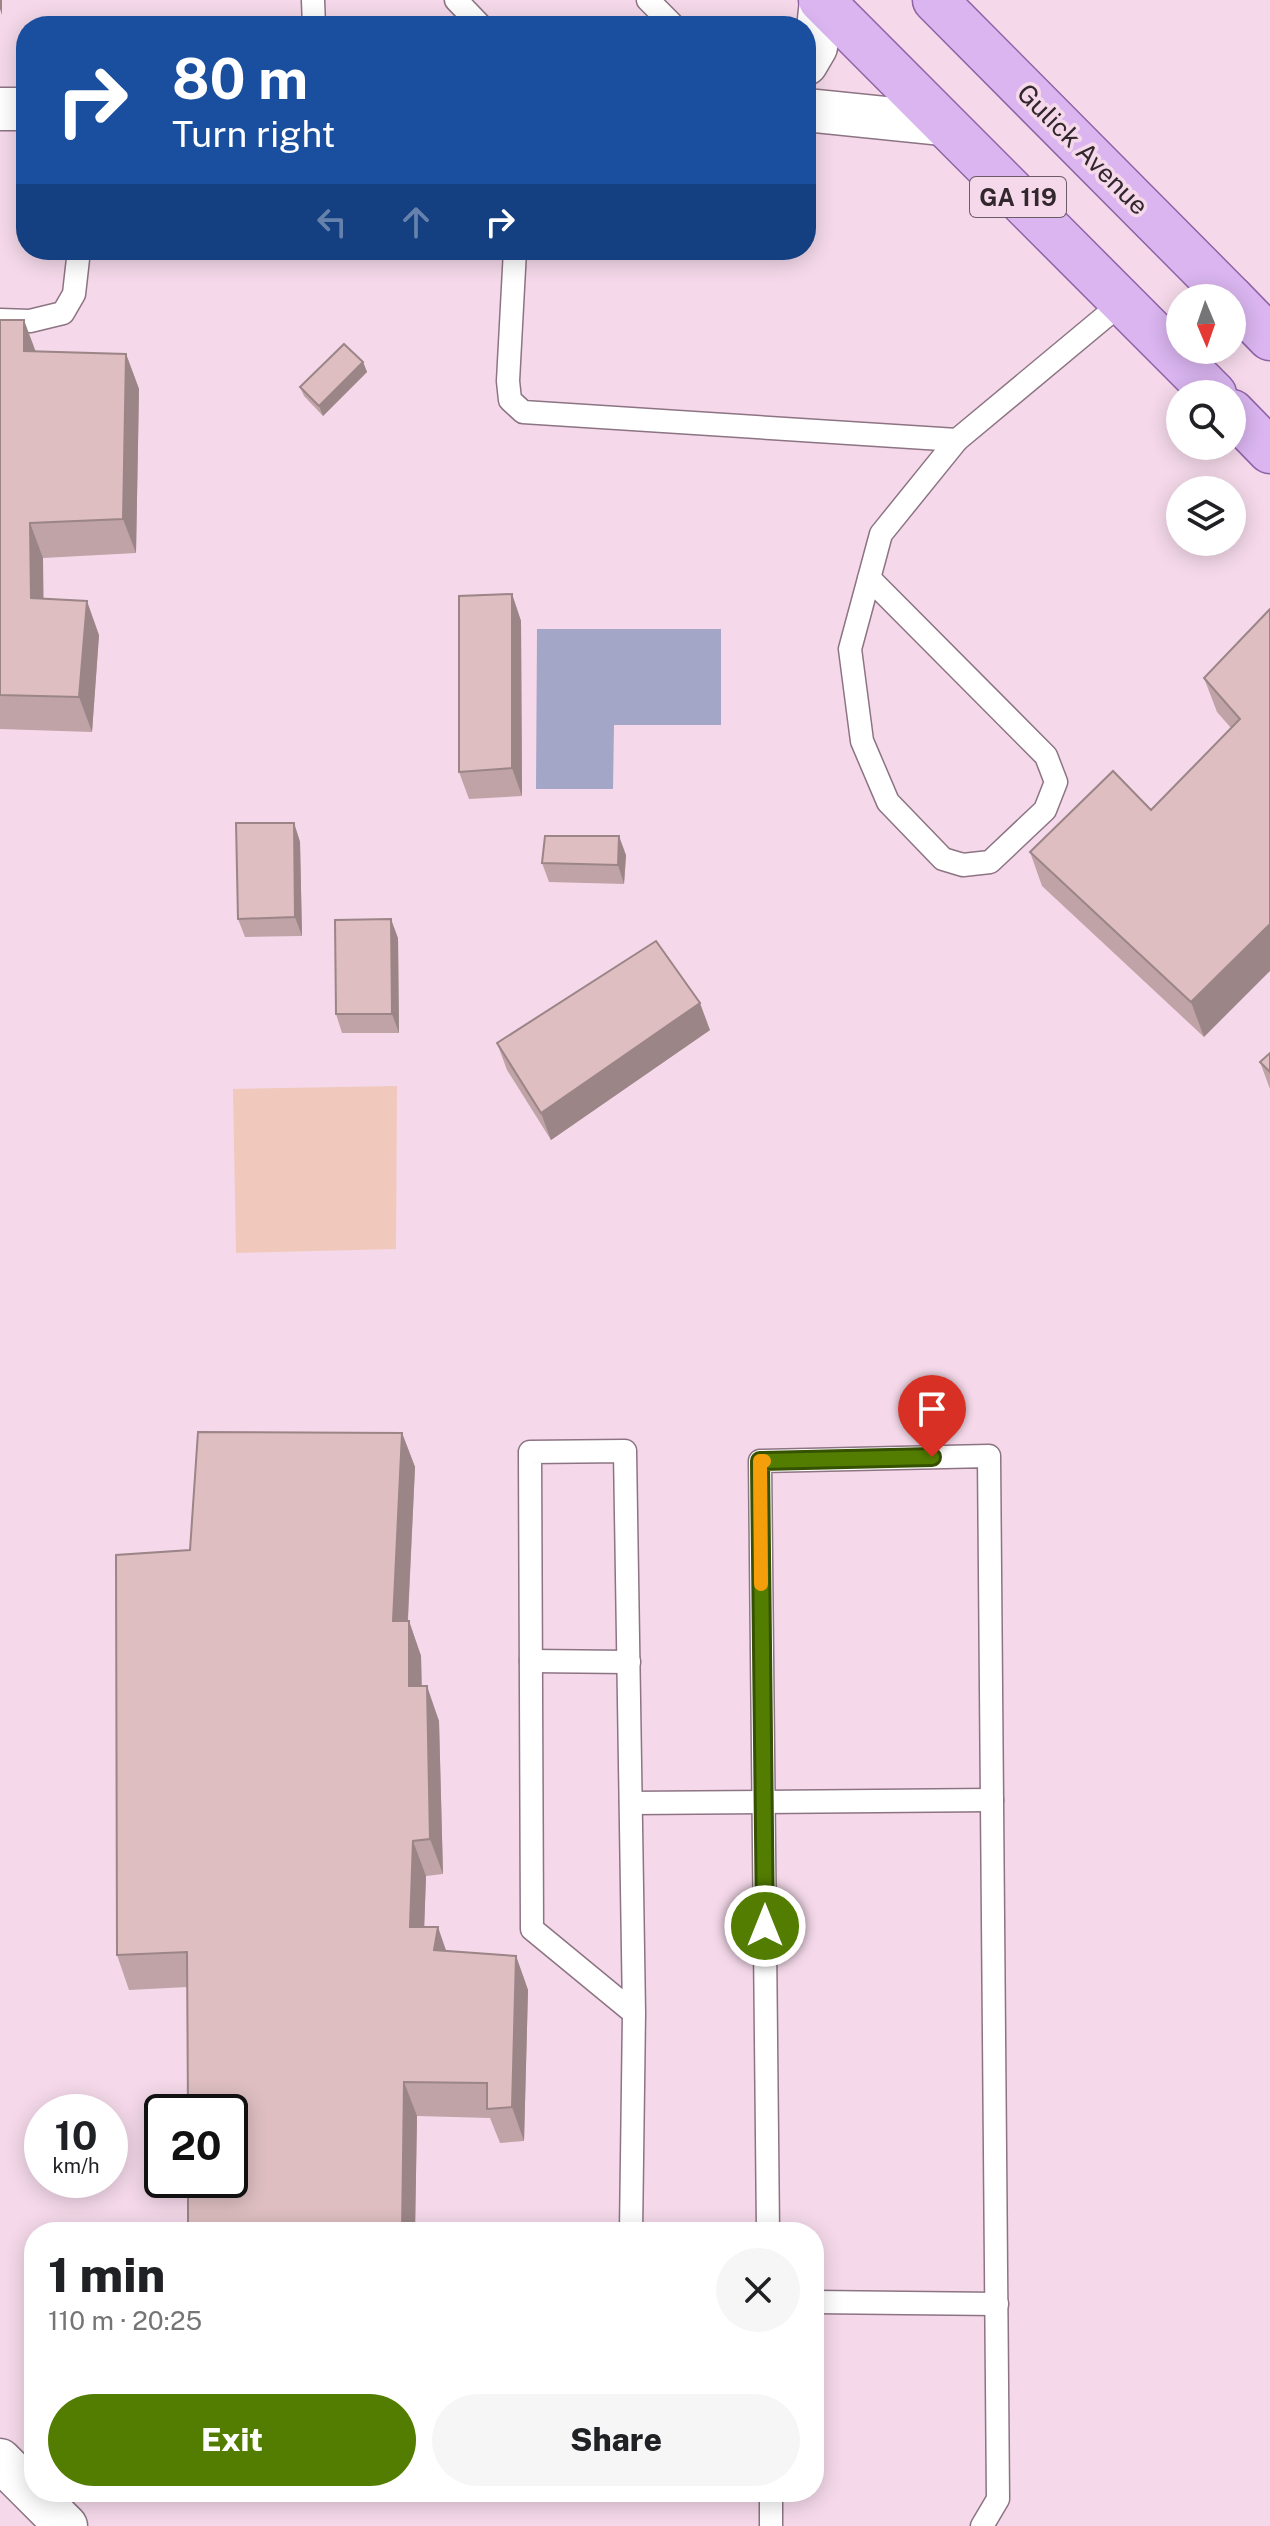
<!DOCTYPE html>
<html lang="en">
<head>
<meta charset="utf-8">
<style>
  body { margin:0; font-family:"Public Sans",sans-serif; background:#f6f6f6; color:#202124; height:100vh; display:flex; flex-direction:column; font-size:30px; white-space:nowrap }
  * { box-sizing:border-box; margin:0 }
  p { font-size:26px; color:#757577 }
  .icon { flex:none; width:44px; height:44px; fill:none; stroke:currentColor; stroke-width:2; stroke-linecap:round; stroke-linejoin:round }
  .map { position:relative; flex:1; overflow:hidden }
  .panel { position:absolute; left:24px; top:2222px; width:800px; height:280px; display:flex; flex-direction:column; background:#fff; border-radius:32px; box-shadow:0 4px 20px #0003 }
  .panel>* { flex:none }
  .banner { position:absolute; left:16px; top:16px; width:800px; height:244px; border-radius:32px; box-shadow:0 4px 20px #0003; background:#1a4fa0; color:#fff; overflow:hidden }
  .needle { width:52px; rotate:178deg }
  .fabs { position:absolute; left:1166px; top:284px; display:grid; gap:16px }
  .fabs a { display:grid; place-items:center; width:80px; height:80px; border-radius:50%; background:#fff; box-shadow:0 4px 20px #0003; font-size:40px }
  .speed { position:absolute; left:24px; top:2094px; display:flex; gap:16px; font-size:40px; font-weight:700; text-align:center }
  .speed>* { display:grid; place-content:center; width:104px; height:104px; border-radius:50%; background:#fff; box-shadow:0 4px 20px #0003; line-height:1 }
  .speed small { font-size:20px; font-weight:400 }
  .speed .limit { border:4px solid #111; border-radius:12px; background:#fff; color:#111 }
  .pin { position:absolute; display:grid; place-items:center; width:68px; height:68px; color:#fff; margin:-82px -34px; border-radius:50% 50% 50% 0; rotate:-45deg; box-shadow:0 0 8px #0007 }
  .pin .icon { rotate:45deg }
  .me { position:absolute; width:88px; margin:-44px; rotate:0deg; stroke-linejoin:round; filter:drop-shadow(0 0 6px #0008) }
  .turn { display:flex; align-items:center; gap:28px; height:168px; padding:0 24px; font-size:36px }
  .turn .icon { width:104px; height:104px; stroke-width:2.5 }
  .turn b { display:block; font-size:56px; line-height:68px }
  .lanes { display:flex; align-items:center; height:76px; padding:0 24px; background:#0003; justify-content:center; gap:40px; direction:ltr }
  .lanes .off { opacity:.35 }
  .round { display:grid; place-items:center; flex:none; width:84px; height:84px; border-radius:42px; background:#f6f6f6 }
  .head { display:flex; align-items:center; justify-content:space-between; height:136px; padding:0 24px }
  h1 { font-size:48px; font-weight:800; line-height:60px }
  .primary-button { display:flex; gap:16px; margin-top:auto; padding:16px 24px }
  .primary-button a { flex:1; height:92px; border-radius:48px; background:#527d01; color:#fff; font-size:32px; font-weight:800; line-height:92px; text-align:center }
  .primary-button a+a { background:#f6f6f6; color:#202124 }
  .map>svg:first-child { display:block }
</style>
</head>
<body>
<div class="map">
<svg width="1270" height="2526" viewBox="0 0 1270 2526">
  <rect width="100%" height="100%" fill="#f5d9ea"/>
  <polygon fill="#f0c9bc" points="397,1086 396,1249 236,1253 233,1089"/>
  <polygon fill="#a4a6c8" points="537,629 721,629 721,725 614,725 613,789 536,789"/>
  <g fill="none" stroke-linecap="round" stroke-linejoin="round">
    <defs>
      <g id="service">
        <polyline points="313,0 314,26"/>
        <polyline points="456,0 481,26"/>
        <polyline points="648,0 674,26"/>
        <polyline points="515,250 508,381 510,400 523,412 957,440"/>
        <polyline points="0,320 30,321 63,313 74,294 79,250"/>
        <polyline points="869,578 1046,756 1056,782 1045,810 990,862 963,865 943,859 888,802 862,741 850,649 881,534 957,440 1124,301"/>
        <polyline points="531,1661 629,1662"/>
        <polyline points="631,1803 992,1800"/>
        <polyline points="631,2232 634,2013 625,1451 530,1452 532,1929 634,2013"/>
        <polyline points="768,2232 760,1461 989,1456 998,2499 982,2526"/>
        <polyline points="814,2302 997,2304"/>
        <polyline points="771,2492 771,2526"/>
      </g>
      <g id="minor">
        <polyline points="806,64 816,47 821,1"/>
        <polyline points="0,109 26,109"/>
        <polyline points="806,110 943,124"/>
        <polyline points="0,2460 66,2526"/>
      </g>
      <g id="primary">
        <polyline points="821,0 1214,394"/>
        <polyline points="935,0 1231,298"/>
        <polyline points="1232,299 1270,338"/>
        <polyline points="1232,412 1270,451"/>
      </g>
    </defs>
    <use href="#service" stroke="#8c7483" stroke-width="25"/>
    <use href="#minor" stroke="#8c7483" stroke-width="45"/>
    <use href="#primary" stroke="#8f63a5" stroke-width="47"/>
    <use href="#service" stroke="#fff" stroke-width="22"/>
    <use href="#minor" stroke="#fff" stroke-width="42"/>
    <use href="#primary" stroke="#dab5f0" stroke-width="44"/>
  </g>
  <g fill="#bfa3a6">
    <polygon points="0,320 36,351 126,354 139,389 136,553 43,558 43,599 99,635 92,732 0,729"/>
    <polygon points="363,362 367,372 323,416 304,396 300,387"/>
    <polygon points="512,594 521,621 522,796 469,799 459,772"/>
    <polygon points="1270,609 1204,1037 1042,886 1030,852 1151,810 1231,728 1217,712 1204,678"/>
    <polygon points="294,823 300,842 302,936 245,937 238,919"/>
    <polygon points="626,855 624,884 549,882 542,863"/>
    <polygon points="398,938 399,1033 342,1033 336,1014"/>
    <polygon points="710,1030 551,1140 507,1070 497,1043"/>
    <polygon points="1270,1053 1270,1089 1260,1062"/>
    <polygon points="402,1433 415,1467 408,1621 409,1621 421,1656 422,1686 439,1721 443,1874 426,1876 424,1927 447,1951 516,1956 528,1990 524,2141 500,2143 490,2118 417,2116 415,2232 188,2232 187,1987 129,1990 117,1955 190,1550"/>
  </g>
  <g fill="#9b8587">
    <polygon points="0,0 2,0 2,15 0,9"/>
    <polygon points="24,320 37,355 24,351"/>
    <polygon points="126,354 139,389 136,553 123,519"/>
    <polygon points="363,362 367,372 323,416 319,406"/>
    <polygon points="30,523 43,558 44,633 31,598"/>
    <polygon points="512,594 521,621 522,796 512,768"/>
    <polygon points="87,601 99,635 92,732 79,697"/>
    <polygon points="294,823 300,842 302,936 295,917"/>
    <polygon points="619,836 626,855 624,884 618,865"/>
    <polygon points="391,919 398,938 399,1033 392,1014"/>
    <polygon points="1270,924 1270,971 1204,1037 1191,1002"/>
    <polygon points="700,1003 710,1030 551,1140 541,1113"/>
    <polygon points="402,1433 415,1467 406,1655 393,1621"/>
    <polygon points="409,1621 421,1656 422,1720 409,1686"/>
    <polygon points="427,1686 439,1721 443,1874 430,1839"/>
    <polygon points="413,1841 426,1876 423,1962 410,1927"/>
    <polygon points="438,1927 450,1962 434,1950"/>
    <polygon points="516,1956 528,1990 524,2141 512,2107"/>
    <polygon points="404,2082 417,2116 415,2232 402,2232"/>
  </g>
  <g fill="#debec1" stroke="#9b8587" stroke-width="2">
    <polygon points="0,320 24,320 24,351 126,354 123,519 30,523 31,598 87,601 79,697 0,695"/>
    <polygon points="344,344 363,362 319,406 300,387"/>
    <polygon points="512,594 512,768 459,772 459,596"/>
    <polygon points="1270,609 1270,924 1191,1002 1030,852 1113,771 1151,810 1240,719 1204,678"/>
    <polygon points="236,823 294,823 295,917 238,919"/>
    <polygon points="545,836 619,836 618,865 542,863"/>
    <polygon points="391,919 392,1014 336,1014 335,920"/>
    <polygon points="656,941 700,1003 541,1113 497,1043"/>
    <polygon points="1270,1053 1270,1072 1260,1062"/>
    <polygon points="198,1432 402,1433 393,1621 409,1621 409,1686 427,1686 430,1839 413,1841 410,1927 438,1927 434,1950 516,1956 512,2107 487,2109 487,2083 404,2082 402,2232 188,2232 188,2180 230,2180 230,2112 188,2112 187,1952 117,1955 116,1555 190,1550"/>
  </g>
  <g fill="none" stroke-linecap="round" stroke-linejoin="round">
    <defs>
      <polyline id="route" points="765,1926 760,1461 932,1457"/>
    </defs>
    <use href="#route" stroke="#355101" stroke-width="20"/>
    <use href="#route" stroke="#527d01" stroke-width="14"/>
    <polyline stroke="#f59e0b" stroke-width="14" points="761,1584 760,1461 764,1461"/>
  </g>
  <g text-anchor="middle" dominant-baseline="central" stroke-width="7" stroke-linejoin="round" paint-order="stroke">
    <rect fill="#f5d9ea" stroke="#6c5c66" stroke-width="2" x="970" y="177" width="96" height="40" rx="6"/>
    <g font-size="24" font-weight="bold" fill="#31272d">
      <text x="1018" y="197">GA 119</text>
    </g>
    <g font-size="26" fill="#31272d" stroke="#f5d9ea">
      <text transform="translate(1083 149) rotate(45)">Gulick Avenue</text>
    </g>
  </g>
</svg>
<div class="fabs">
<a><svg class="needle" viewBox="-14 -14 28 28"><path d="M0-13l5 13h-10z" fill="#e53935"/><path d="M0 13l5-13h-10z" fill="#757577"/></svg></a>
<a><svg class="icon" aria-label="search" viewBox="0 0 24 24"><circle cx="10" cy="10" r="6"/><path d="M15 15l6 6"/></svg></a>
<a><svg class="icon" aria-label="layers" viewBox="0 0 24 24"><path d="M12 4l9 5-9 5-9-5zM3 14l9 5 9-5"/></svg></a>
</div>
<div class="speed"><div>10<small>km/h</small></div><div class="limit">20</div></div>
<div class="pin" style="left:932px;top:1457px;background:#d93025"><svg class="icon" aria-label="arrive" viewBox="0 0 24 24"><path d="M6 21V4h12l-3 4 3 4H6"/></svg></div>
<svg class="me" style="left:765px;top:1926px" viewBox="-20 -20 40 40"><circle r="17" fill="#527d01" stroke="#fff" stroke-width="3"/><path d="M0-11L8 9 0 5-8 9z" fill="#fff"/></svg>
<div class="banner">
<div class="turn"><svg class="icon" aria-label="right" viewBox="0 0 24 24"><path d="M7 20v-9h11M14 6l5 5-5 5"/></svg><div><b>80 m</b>Turn right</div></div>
<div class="lanes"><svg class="icon off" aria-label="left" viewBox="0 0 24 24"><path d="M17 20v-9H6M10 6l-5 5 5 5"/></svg><svg class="icon off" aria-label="ahead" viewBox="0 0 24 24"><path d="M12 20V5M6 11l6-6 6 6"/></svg><svg class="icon" aria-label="right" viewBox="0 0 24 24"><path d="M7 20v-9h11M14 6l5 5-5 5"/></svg></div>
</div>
<section class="panel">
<div class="head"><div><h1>1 min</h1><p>110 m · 20:25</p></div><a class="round"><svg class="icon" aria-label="close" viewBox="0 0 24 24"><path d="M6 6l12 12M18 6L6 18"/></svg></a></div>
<div class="primary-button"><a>Exit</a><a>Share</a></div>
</section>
</div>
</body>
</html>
